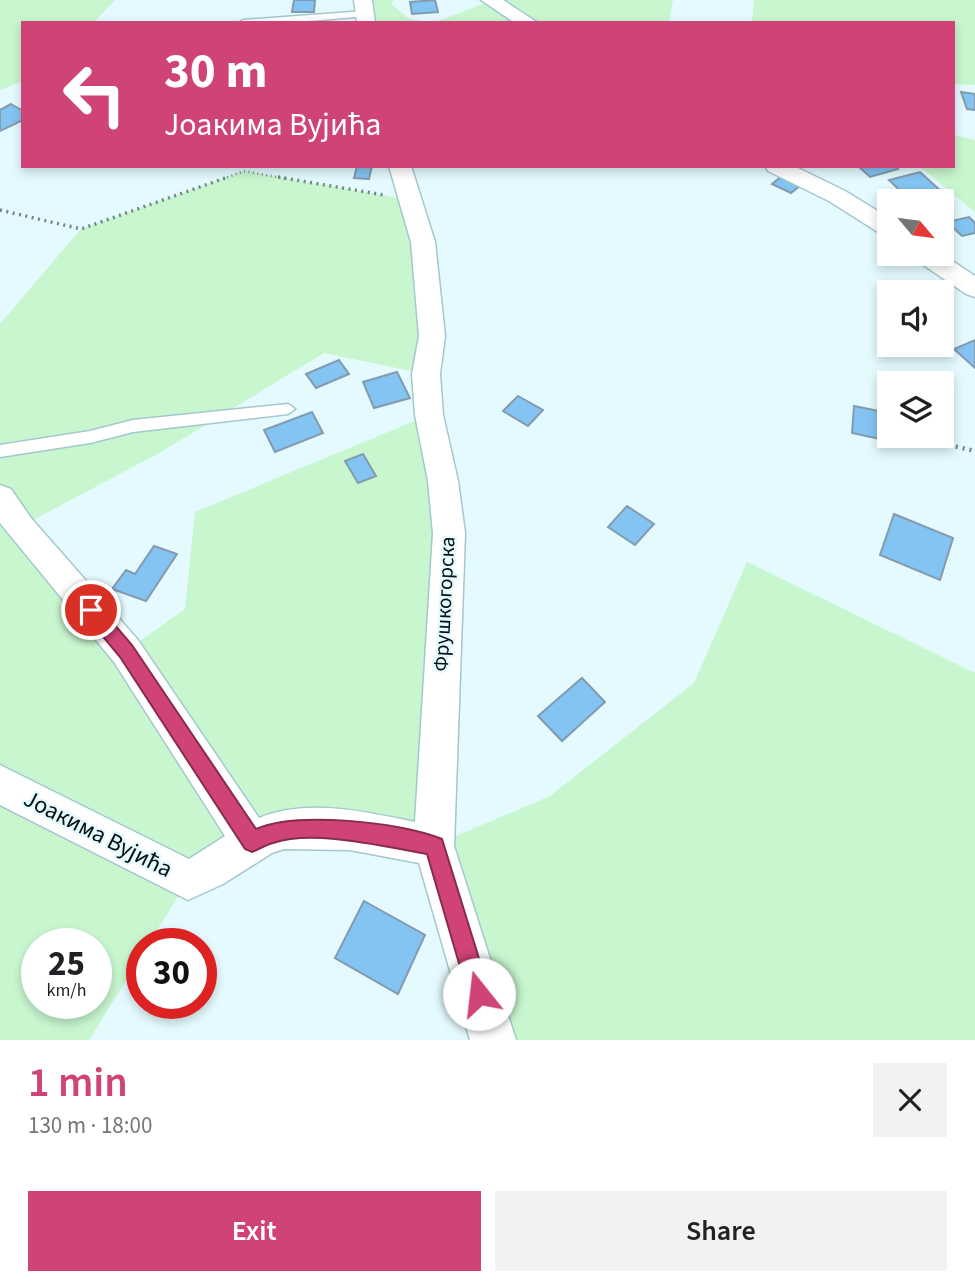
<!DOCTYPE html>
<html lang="en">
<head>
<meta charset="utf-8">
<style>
  body { margin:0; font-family:"Source Sans 3",sans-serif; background:#f2f2f2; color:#202124; height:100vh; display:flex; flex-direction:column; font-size:26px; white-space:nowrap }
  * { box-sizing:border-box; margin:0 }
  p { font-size:23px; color:#757577 }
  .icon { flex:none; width:38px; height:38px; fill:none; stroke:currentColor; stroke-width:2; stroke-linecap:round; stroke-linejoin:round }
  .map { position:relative; height:1040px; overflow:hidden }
  .drawer { display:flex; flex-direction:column; background:#fff; flex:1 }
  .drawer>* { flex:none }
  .hud { position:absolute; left:21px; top:21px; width:934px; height:147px; border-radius:0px; box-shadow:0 4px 10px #0003; background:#cf4376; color:#fff; overflow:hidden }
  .needle { width:46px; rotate:119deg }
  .controls { position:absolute; left:877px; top:189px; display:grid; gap:14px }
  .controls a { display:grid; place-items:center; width:77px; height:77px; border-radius:0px; background:#fff; box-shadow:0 4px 10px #0003; font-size:35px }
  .speed { position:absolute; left:21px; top:928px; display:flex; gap:14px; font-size:35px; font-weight:700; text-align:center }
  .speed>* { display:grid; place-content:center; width:91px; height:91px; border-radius:50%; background:#fff; box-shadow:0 4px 10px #0003; line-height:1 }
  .speed small { font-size:18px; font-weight:400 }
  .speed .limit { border:10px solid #d22; background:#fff; color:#111 }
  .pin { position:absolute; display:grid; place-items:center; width:60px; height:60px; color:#fff; margin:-30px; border:4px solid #fff; border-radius:50%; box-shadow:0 2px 7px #0007 }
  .me { position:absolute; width:77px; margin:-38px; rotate:344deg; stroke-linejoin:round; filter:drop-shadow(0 0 5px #0008) }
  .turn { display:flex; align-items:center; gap:24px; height:147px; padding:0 28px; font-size:32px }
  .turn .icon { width:91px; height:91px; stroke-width:2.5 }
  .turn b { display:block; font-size:49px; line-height:60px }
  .round { display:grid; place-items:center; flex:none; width:74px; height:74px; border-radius:0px; background:#f2f2f2 }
  .head { display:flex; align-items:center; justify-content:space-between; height:119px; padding:0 28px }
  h1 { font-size:42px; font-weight:600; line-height:52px; color:#cf4376 }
  .action { display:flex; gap:14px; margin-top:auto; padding:14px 28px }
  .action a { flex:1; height:80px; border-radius:0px; background:#cf4376; color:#fff; font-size:28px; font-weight:600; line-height:80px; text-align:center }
  .action a+a { background:#f2f2f2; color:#202124 }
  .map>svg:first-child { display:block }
</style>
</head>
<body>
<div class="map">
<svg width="975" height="1040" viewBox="0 0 975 1040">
  <rect width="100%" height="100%" fill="#e4faff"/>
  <g fill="#c7f6cf" fill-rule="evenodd">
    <polygon points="0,0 115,0 93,23 23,23 23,81 0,90"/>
    <polygon points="363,0 394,0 391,4 408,18 431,23 366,23"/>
    <polygon points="493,0 673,0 669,23 433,23"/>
    <polygon points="754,0 975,0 975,85 954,84 954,23 752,23"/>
    <polygon points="954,135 975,140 975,212 919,166 954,166"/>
    <path d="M 244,171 L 411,200 L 426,374 L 324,353 L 161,452 L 20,527 L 126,651 L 185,609 L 195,512 L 429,415 L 443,481 L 435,845 L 550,796 L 694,683 L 747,562 L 975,673 L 975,1040 L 493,1040 L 434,846 L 298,828 L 188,880 L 149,943 L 142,943 L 142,955 L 89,1040 L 0,1040 L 0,324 L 81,229 ZM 37,943 L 96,943 L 96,1003 L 37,1003 Z"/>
  </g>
  <g fill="#84c4f2" stroke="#829bae" stroke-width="2">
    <polygon points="294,0 315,0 314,12 292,12"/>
    <polygon points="435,0 438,12 412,14 410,2"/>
    <polygon points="961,92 975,94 975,110 967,109"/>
    <polygon points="11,104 23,111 23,120 0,131 0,110"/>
    <polygon points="357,166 372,166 369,179 354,178"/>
    <polygon points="858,166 895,166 898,169 870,177"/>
    <polygon points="920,172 942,192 910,200 889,180"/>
    <polygon points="782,176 801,185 791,193 772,184"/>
    <polygon points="969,217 975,223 975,233 962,236 947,222"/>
    <polygon points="975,340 975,368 954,349"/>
    <polygon points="339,360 349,374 316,388 306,374"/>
    <polygon points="397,372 410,398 374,408 363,382"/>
    <polygon points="518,396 543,410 528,426 503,411"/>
    <polygon points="854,406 889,413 889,436 903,436 903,444 852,433"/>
    <polygon points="312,412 323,433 275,452 264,430"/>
    <polygon points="363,454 376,476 358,483 345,461"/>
    <polygon points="627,506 654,524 635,545 608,527"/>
    <polygon points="894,514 953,538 940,580 880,555"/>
    <polygon points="154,546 177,554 146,601 112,589 126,570 135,574"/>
    <polygon points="582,678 605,702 562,741 538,716"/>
    <polygon points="364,901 425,935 398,994 335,958"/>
  </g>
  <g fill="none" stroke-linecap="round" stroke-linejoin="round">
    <defs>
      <g id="lane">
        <polygon points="365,11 368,12 368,16 284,23 239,23 243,20"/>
        <polygon points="288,404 295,409 288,414 133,432 90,443 0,457 0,445 90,431 133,420"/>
      </g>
      <g id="street">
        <polygon points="354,0 372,0 375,23 357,23"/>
        <polygon points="481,0 503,0 538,23 515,23"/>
        <path d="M 389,166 L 411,166 L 435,242 L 445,336 L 440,374 L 443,415 L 458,481 L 465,533 L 454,846 L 516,1040 L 470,1040 L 419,863 L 350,850 L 284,849 L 272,853 L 223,884 L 188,900 L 0,805 L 0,765 L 189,859 L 225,836 L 114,662 L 0,523 L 0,485 L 11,489 L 31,518 L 138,640 L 259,818 C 308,798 366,812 415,822 L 433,533 L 428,481 L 415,415 L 412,374 L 419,336 L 411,242 Z"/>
        <polygon points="765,166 794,166 845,191 889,218 889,237 881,234 829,201 768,171"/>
        <polygon points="913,254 942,254 975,276 975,297 966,294 916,260"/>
      </g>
    </defs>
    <use href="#lane" stroke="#a3c8cf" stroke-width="3"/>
    <use href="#street" stroke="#a3c8cf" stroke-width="3"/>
    <polyline stroke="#748589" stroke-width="2.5" stroke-dasharray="1 3.5" stroke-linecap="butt" points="223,179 244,171 288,179"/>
    <g stroke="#748589" stroke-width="3.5" stroke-dasharray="2 4.5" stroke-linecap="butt">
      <polyline points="278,177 384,195"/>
      <polyline points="0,210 81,229 228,177"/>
    </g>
    <polyline stroke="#748589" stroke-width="4.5" stroke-dasharray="2 5" stroke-linecap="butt" points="949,445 975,451"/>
    <use href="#lane" fill="#fff" fill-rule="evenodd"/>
    <use href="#street" fill="#fff" fill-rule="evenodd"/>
  </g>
  <path fill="#cf4376" stroke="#872c4d" stroke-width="2" d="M 91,602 L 97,604 L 132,645 L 256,829 C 296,811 401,822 442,839 L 490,994 L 487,1002 L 479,1005 L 471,1002 L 468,994 L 427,854 C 385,847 314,829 273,843 C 266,845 259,849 252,852 L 245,849 L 120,657 L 85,615 L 82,610 L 85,604 Z"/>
  <g text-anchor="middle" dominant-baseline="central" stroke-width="5" stroke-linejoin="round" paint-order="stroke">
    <g font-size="21" fill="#041012" stroke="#e4faff">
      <text transform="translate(444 604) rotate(-87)">Фрушкогорска</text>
    </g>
    <g font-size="24" fill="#041012" stroke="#e4faff">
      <text transform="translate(98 834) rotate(27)">Јоакима Вујића</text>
    </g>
  </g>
</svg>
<div class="controls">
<a><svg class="needle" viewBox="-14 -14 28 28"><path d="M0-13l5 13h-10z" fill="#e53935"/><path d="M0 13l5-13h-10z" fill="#757577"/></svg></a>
<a><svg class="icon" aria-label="sound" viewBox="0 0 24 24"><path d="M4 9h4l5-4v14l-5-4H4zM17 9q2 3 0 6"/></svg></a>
<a><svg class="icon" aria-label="layers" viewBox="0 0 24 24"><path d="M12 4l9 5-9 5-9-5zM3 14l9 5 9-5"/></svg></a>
</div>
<div class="speed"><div>25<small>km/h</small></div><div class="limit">30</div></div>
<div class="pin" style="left:91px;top:610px;background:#d93025"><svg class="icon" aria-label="arrive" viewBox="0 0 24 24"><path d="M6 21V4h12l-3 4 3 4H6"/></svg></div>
<svg class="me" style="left:479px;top:994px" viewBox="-20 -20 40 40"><circle r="19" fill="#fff"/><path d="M0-13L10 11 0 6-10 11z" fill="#cf4376"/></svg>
<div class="hud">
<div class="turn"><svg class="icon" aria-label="left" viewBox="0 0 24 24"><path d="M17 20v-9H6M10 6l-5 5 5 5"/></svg><div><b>30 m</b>Јоакима Вујића</div></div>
</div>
</div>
<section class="drawer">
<div class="head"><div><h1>1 min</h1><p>130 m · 18:00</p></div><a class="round"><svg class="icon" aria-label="close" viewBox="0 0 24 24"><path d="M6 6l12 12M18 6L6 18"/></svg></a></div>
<div class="action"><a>Exit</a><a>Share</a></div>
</section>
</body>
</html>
